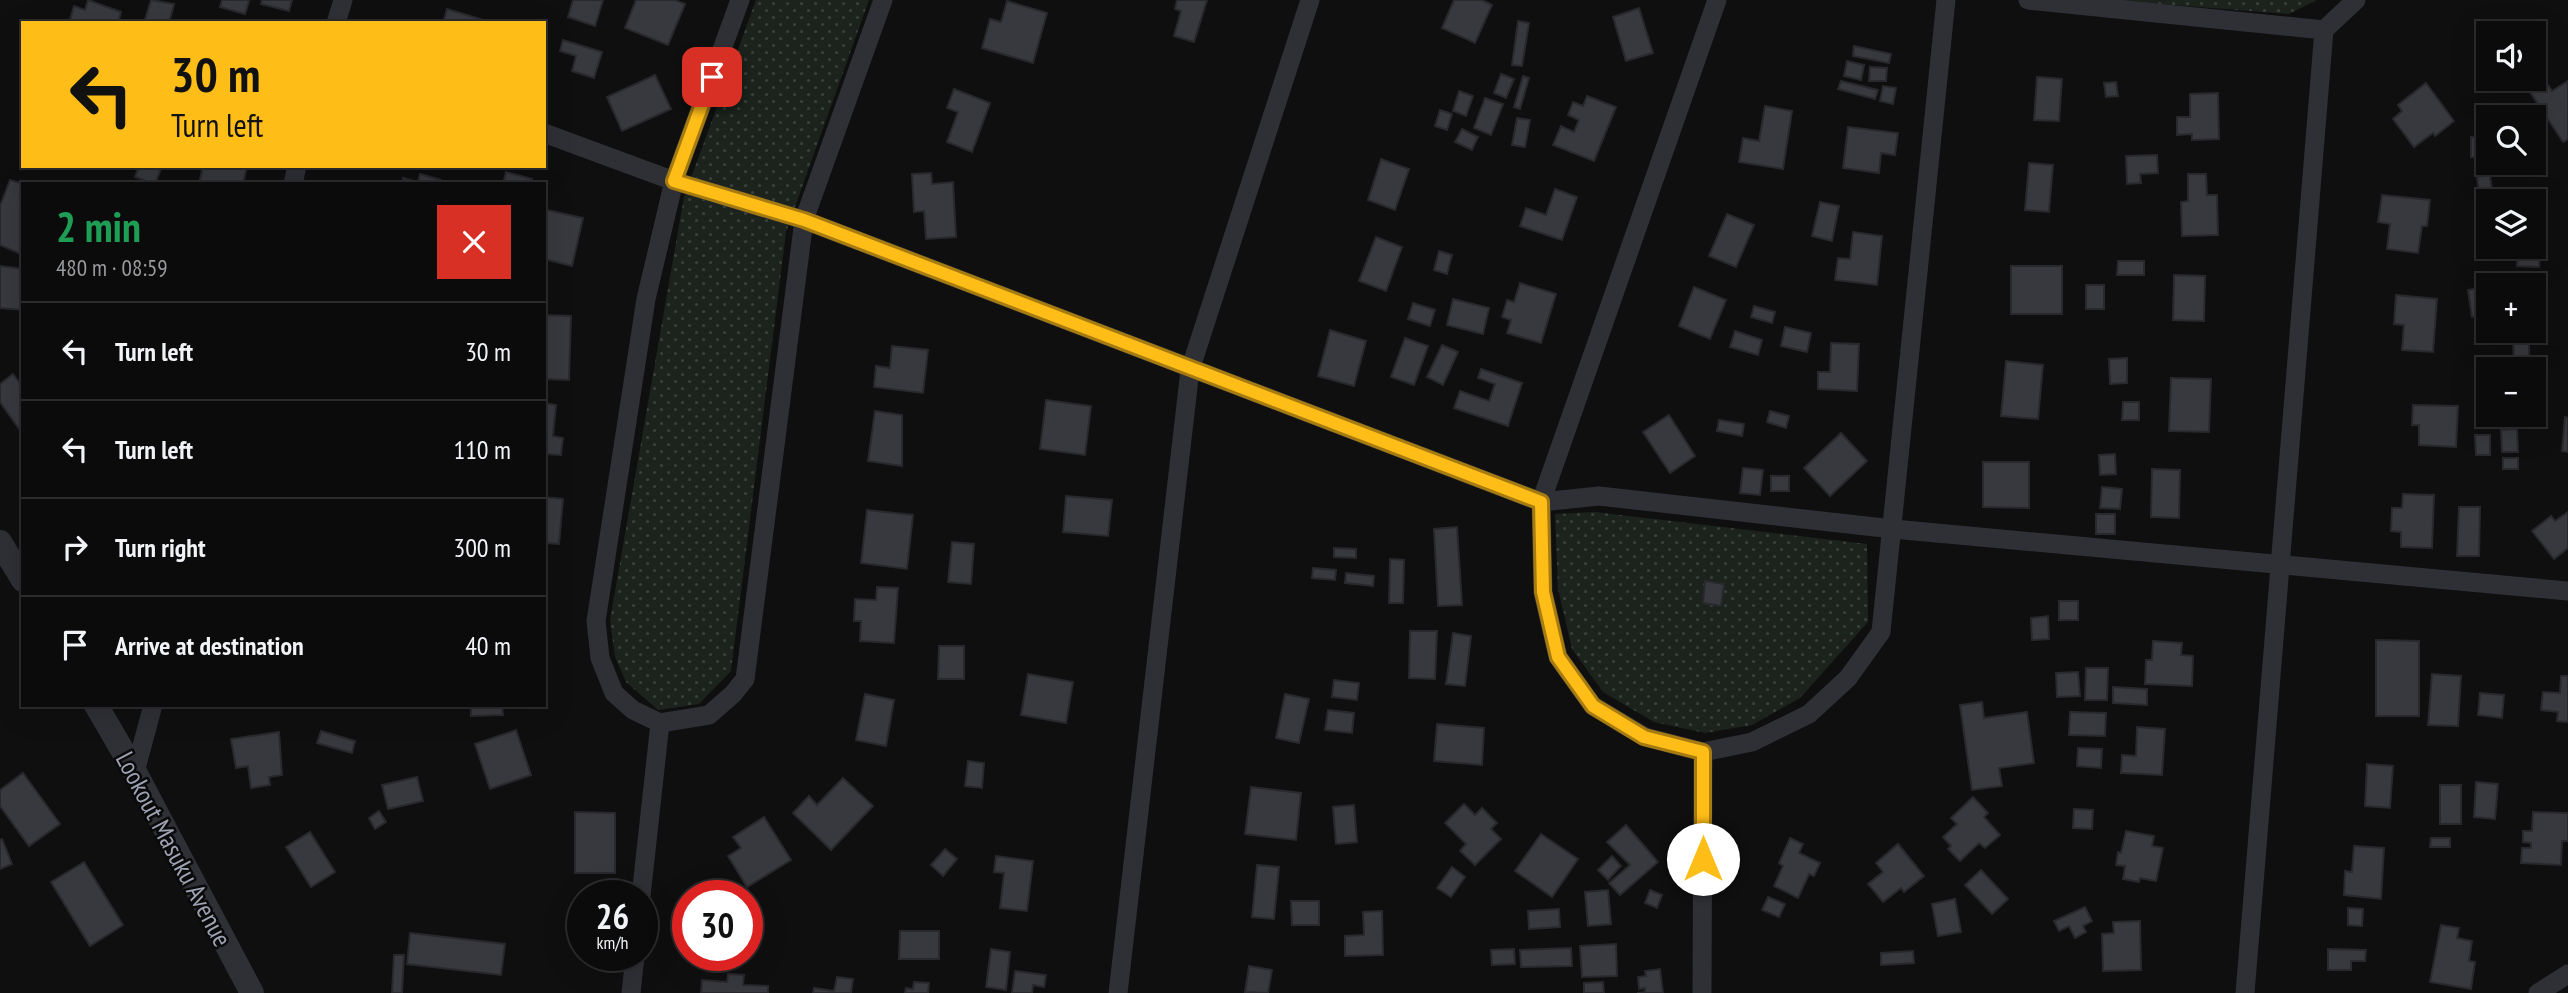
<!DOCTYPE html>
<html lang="en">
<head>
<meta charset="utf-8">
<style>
  body { margin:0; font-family:"PT Sans Narrow",sans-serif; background:#19191a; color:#f1f3f6; height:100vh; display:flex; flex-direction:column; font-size:26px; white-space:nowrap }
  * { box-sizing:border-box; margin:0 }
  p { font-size:23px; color:#9a9b9d }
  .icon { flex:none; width:38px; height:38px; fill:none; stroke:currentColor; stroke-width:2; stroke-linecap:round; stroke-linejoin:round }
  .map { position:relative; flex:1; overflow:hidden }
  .side { position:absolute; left:21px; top:182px; width:525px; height:525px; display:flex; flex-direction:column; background:#0b0b0c; border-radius:0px; box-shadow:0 7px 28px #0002,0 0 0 2px #2b2b2d }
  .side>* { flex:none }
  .guide { position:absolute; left:21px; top:21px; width:525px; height:147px; border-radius:0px; box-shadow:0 7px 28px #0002,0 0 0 2px #2b2b2d; background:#ffbd18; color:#111; overflow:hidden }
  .fabs { position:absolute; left:2476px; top:21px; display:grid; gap:14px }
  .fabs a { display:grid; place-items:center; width:70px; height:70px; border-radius:0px; background:#0b0b0c; box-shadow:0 7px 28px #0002,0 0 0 2px #2b2b2d; font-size:35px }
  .speed { position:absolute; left:567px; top:880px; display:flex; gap:14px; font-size:35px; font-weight:700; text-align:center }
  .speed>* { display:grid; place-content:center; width:91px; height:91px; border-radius:50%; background:#0b0b0c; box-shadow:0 7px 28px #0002,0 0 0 2px #2b2b2d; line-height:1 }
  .speed small { font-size:18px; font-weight:400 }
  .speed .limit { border:10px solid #d22; background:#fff; color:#111 }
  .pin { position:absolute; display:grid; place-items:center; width:60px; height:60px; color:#fff; margin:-30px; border-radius:14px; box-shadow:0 4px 10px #0006 }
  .me { position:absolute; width:77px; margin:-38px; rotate:0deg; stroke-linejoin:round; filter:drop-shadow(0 0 5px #0008) }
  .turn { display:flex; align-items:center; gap:24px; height:147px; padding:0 35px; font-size:32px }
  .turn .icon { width:91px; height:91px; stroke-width:2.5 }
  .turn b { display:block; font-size:49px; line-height:60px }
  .round { display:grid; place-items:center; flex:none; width:74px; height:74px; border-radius:0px; background:#19191a }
  .overview { display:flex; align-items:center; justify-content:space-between; height:119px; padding:0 35px }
  h1 { font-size:42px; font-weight:700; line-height:52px; color:#1e9e55 }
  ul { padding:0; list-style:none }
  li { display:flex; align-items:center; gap:21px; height:98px; padding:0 35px; border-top:2px solid #2b2b2d }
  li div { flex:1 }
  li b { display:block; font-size:26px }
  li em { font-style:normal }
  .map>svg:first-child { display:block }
</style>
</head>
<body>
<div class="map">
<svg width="2568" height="993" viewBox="0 0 2568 993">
  <defs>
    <pattern id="grass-dots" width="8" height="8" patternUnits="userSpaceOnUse" patternTransform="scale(1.75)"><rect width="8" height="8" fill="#1b231c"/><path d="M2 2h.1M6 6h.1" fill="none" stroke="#39403b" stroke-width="1.8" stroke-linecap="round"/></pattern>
  </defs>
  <rect width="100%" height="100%" fill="#0f0f10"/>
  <g fill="url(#grass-dots)">
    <polygon points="756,0 869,0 786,232 731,671 699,704 658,710 626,682 615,657 610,620 684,197"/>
    <polygon points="2110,0 2317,0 2289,14"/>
    <polygon points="1595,512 1867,544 1868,622 1800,698 1752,725 1705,733 1654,722 1603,692 1572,649 1558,589 1555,514"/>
  </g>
  <g fill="#38393e" stroke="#29292d" stroke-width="2">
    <polygon points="88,0 121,12 118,23 69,23 74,6 85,10"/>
    <polygon points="151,0 174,4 169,23 144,23"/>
    <polygon points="222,0 247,0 249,1 245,14 220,7"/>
    <polygon points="262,0 292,0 289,11 261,4"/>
    <polygon points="573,0 603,0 595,26 568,17"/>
    <polygon points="636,0 675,0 685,4 668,45 625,28"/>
    <polygon points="1177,0 1207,0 1194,42 1174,36 1181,11 1175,9"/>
    <polygon points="1454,0 1482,0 1492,5 1475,43 1442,28"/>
    <polygon points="1007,1 1047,13 1033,63 982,48 990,19 1001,22"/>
    <polygon points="1639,8 1653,53 1626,61 1613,17"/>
    <polygon points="447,9 487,21 487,23 443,23"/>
    <polygon points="1518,21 1529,23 1522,66 1512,65"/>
    <polygon points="563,40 602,52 594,78 572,71 576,56 560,51"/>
    <polygon points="1854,46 1891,54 1889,63 1853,56"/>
    <polygon points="1847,61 1864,65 1861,80 1844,76"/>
    <polygon points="1870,67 1887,68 1886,81 1869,81"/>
    <polygon points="1501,74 1514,79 1506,98 1494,93"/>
    <polygon points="655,75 671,109 622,131 607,97"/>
    <polygon points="1523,76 1529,78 1520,109 1514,107"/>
    <polygon points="2037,77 2062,79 2059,121 2034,120"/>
    <polygon points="1841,81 1878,90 1875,99 1838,89"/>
    <polygon points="2568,81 2568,139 2563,142 2530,92 2546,82 2552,91"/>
    <polygon points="2116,82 2118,96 2106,97 2104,83"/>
    <polygon points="2426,83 2454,121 2435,136 2433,133 2414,147 2393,119 2402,111 2398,105"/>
    <polygon points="1883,86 1896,88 1893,104 1880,101"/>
    <polygon points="954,89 990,103 972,152 947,142 958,112 947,108"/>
    <polygon points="1459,91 1473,96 1466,116 1453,111"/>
    <polygon points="2218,93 2219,139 2192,140 2192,134 2177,135 2177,117 2190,117 2190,94"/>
    <polygon points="1587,96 1616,107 1594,161 1553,145 1561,126 1574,132 1579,120 1568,115 1573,102 1583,106"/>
    <polygon points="1485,98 1503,104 1491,135 1474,128"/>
    <polygon points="1765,106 1792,111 1783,169 1739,162 1743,138 1759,141"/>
    <polygon points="1440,110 1452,114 1447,130 1435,126"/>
    <polygon points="1517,118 1530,120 1525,147 1512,145"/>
    <polygon points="1848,127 1898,133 1895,155 1881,153 1879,173 1843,168"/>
    <polygon points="1462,129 1478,137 1472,150 1455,142"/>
    <polygon points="2471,137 2488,138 2488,158 2471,157"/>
    <polygon points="2157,155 2158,173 2140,174 2141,183 2127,184 2126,156"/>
    <polygon points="1381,159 1409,169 1395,210 1368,200"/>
    <polygon points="2029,163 2053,165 2049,212 2025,210"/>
    <polygon points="139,166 162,166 155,184 135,177"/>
    <polygon points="203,166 247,166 243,184 199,184"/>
    <polygon points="506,172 532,179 530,184 503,184"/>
    <polygon points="931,173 932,184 953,182 956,237 926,239 924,211 914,212 912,174"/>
    <polygon points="420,174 441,180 440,184 402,184 403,178 418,182"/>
    <polygon points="2188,174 2206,174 2207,195 2217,195 2218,235 2182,236 2181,202 2188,201"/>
    <polygon points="2490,175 2493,198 2480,199 2477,177"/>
    <polygon points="10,180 23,184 21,254 0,245 0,206"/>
    <polygon points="1555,189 1577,197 1562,240 1520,226 1526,208 1546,215"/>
    <polygon points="2382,195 2430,200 2427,226 2422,226 2418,253 2387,249 2390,224 2378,222"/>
    <polygon points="1820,202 1839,206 1832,241 1812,236"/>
    <polygon points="547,210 583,218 572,266 544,259 544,223"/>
    <polygon points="1727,214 1754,225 1736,267 1709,256"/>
    <polygon points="2534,218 2542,219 2539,267 2517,266 2518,247 2534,247"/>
    <polygon points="1853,232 1882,236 1877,285 1835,280 1838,258 1850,259"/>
    <polygon points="1376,237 1402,247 1386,291 1359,281"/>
    <polygon points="1439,251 1452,255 1447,274 1434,270"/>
    <polygon points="2118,261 2144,261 2144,275 2117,275"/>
    <polygon points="0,266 23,269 23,310 0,308"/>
    <rect x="2011" y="266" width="51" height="48"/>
    <polygon points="2174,275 2205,276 2204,321 2173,320"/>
    <polygon points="1520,283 1556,294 1541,343 1507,333 1511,320 1502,317 1507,300 1514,302"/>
    <rect x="2086" y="285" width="18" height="24"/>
    <polygon points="1694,287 1726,300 1710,339 1679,326"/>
    <polygon points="2487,287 2488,315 2472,317 2468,290"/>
    <polygon points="2396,295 2437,299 2433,352 2402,350 2404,325 2394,324"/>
    <polygon points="1453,299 1489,308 1483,334 1447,325"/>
    <polygon points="1413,303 1435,310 1430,326 1408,319"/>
    <polygon points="1754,306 1775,312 1772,323 1751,317"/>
    <polygon points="544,315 571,316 569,380 544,379"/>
    <polygon points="1785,327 1811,333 1807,352 1781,346"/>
    <polygon points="1330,330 1366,341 1354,386 1318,376"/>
    <polygon points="1735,331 1762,340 1758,355 1730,347"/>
    <polygon points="2513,331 2529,331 2529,369 2514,369"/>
    <polygon points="1405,338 1428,346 1414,385 1391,377"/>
    <polygon points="1831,343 1859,344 1857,391 1818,389 1818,372 1830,372"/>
    <polygon points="1442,345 1458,352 1443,385 1427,377"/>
    <polygon points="892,346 928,350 923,393 874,387 876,366 890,368"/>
    <polygon points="2127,358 2127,383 2110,384 2109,359"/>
    <polygon points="2006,361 2043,365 2038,419 2001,416"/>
    <polygon points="1481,369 1522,383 1508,426 1454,408 1460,391 1489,401 1495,384 1478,378"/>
    <polygon points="13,374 23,387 22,433 0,402 0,384"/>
    <polygon points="2171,378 2211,379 2209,432 2169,431"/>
    <polygon points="1046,400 1091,406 1085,455 1040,449"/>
    <polygon points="2123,402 2139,402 2139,420 2122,420"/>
    <polygon points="544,403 556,405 553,436 563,438 561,455 544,454"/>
    <polygon points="2413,405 2458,406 2456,447 2419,445 2419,425 2412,425"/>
    <polygon points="875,411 902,415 902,466 868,461"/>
    <polygon points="1770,411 1789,416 1786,428 1767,422"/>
    <polygon points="1669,415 1695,456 1670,473 1643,432"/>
    <polygon points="2565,417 2568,418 2568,452 2562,451"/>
    <polygon points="1719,420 1744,424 1742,436 1717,431"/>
    <polygon points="2517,429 2518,452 2502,452 2501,430"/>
    <polygon points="1841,433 1867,461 1830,496 1804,468"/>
    <polygon points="2475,435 2490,435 2490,455 2476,455"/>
    <polygon points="2115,454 2116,474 2100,475 2099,455"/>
    <rect x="2503" y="458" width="15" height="11"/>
    <polygon points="1983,462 2029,462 2029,508 1983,507"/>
    <polygon points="1743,468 1763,470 1760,495 1740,493"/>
    <polygon points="2152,469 2180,470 2179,518 2151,517"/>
    <rect x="1771" y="476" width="18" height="15"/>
    <polygon points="2102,487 2122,489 2120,509 2100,508"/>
    <polygon points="2403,494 2434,495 2432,548 2401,547 2401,532 2391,531 2392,508 2402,508"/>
    <polygon points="1066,496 1112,500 1108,536 1063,532"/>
    <polygon points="544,497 563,499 559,544 544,543"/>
    <polygon points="2459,507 2480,507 2479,556 2457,556"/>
    <polygon points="867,510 913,515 907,569 861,563"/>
    <polygon points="2568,512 2568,548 2554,559 2532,531 2551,516 2555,521"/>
    <rect x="2096" y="514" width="19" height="20"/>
    <polygon points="1457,527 1462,605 1438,606 1434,529"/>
    <polygon points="952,542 974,544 971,584 948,582"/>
    <polygon points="1334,548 1356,549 1356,558 1334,557"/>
    <polygon points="1390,559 1404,560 1403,603 1389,603"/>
    <polygon points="1313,568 1336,570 1335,580 1312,578"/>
    <polygon points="1346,573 1374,576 1373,586 1345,583"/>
    <polygon points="1705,581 1724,584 1721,606 1703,603"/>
    <polygon points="877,587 898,588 894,643 860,641 861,621 854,621 855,599 876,600"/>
    <rect x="2059" y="601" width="19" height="19"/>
    <polygon points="2048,616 2049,639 2032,640 2031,618"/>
    <polygon points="1410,631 1437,631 1435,679 1409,678"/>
    <polygon points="1453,633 1471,636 1465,686 1446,684"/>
    <polygon points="2376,640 2419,641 2419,716 2376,716"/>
    <polygon points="2153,641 2182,643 2181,655 2193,656 2192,686 2145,684 2146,660 2152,660"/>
    <polygon points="939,646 964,646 964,679 938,679"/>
    <polygon points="2086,668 2108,668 2107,700 2085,700"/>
    <polygon points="2078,672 2080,696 2057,697 2056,673"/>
    <polygon points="1028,674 1073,682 1066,723 1021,715"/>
    <polygon points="2432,674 2461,676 2458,726 2428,725"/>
    <polygon points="2561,676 2568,676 2568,722 2557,721 2558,712 2541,710 2543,692 2560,693"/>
    <polygon points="1334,680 1359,683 1357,700 1332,697"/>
    <polygon points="2113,687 2147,689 2147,705 2113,703"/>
    <polygon points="2480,693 2504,695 2502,718 2478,715"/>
    <polygon points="865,694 894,700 886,746 856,740"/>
    <polygon points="1285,694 1309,699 1299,743 1276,738"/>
    <polygon points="1982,702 1984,718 2027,712 2034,763 1999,768 2002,786 1972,790 1960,705"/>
    <polygon points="471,705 502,705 503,715 471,716"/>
    <polygon points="1328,710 1354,713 1352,733 1325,730"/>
    <polygon points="2070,712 2106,713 2105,736 2069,735"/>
    <polygon points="1437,724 1484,728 1482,765 1434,761"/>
    <polygon points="2137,727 2165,729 2162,775 2121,773 2122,755 2136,756"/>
    <polygon points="516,730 531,775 490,789 475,744"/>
    <polygon points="321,731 355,741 352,753 317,743"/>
    <polygon points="279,732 282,775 269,777 270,785 251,788 248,766 236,768 231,739"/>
    <polygon points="2078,748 2102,749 2101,768 2077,766"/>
    <polygon points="968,761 984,763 982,788 965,786"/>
    <polygon points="2367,764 2393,766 2390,808 2365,806"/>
    <polygon points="23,773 60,824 29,846 0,806 0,790"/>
    <polygon points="417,777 423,801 388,809 382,785"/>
    <polygon points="843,778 873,806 831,850 793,813 809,796 817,805"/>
    <polygon points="2476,782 2498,784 2495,819 2474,817"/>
    <rect x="2440" y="785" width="21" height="39"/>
    <polygon points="1251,787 1301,793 1296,840 1245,834"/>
    <polygon points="1973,797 1988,813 1984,817 2000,835 1985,848 1979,843 1960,861 1948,849 1951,846 1943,837 1957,824 1951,818"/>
    <polygon points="1464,804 1475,815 1482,808 1497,823 1491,829 1501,839 1475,865 1460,851 1466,844 1445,823"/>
    <polygon points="1354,805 1357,842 1336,844 1333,807"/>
    <polygon points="2074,809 2093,810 2092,829 2073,828"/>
    <polygon points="379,811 386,822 375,829 369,818"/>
    <polygon points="575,812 615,813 615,873 575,873"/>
    <polygon points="2533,812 2568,813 2568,841 2562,841 2561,865 2521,863 2522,848 2531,848 2531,843 2523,842 2523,831 2532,831"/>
    <polygon points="764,817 791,860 747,887 728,856 741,848 733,837"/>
    <polygon points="1626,825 1658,862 1620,895 1609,883 1630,865 1607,842"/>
    <polygon points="2126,831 2154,836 2152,846 2163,848 2156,881 2140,878 2139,882 2123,879 2125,866 2116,865 2118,852 2121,853"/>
    <polygon points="310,832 335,872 311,887 286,847"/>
    <polygon points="1541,834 1578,859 1552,897 1515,871"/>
    <polygon points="1790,838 1803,844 1799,853 1820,863 1814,876 1809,874 1798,898 1774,886 1783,866 1779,863"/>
    <polygon points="2431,838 2450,838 2450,847 2430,847"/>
    <polygon points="2,839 12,864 0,869 0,840"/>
    <polygon points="1898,844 1924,876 1904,892 1901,888 1883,902 1868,884 1883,872 1876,863"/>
    <polygon points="2354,846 2384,848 2381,899 2344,895 2345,871 2352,872"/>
    <polygon points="945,849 957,859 943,876 931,865"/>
    <polygon points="996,856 1033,861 1027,911 1000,908 1004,873 994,872"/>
    <polygon points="1612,856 1621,866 1608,880 1598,870"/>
    <polygon points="84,862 123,925 90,946 51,882"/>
    <polygon points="1257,865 1279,867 1274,919 1252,917"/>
    <polygon points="1452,867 1465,877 1451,897 1437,888"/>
    <polygon points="1981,870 2008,899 1992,914 1965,885"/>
    <polygon points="1608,890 1611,924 1588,926 1585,892"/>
    <polygon points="1650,890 1662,895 1657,908 1645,903"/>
    <polygon points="1768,897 1785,904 1779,917 1762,910"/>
    <polygon points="1955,899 1961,932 1938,936 1932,904"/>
    <polygon points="1291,901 1319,901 1319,925 1292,925"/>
    <polygon points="2085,907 2092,921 2083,926 2086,932 2075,938 2069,926 2059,931 2054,921"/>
    <polygon points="2348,908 2363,909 2362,926 2348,925"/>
    <polygon points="1559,909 1560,927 1529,929 1528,911"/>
    <polygon points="1382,911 1383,955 1345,956 1345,936 1364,935 1363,912"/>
    <polygon points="2140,921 2141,970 2103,971 2102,934 2114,933 2113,922"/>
    <polygon points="2441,925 2459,928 2457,938 2472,941 2469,961 2475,962 2471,989 2430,982"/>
    <polygon points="900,931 939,931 939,959 899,959"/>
    <polygon points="410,933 505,944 501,975 407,964"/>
    <polygon points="1616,944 1617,976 1582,977 1580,946"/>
    <polygon points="1571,948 1572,966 1521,967 1520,950"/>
    <polygon points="991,949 1010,952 1006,990 986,987"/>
    <polygon points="1514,949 1515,964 1492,965 1491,950"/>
    <polygon points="2328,949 2366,950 2365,961 2351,961 2351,970 2328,970"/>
    <polygon points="1913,951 1914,963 1881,965 1881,953"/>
    <polygon points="394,955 404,955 402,993 392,993"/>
    <polygon points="1249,966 1272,970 1268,993 1245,992"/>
    <polygon points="1660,969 1663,993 1637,993 1645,992 1645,988 1639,989 1638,977 1646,976 1645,971"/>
    <polygon points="1015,971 1046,975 1044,987 1033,985 1032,993 1012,993"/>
    <polygon points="728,974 744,975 743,985 768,986 768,993 701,993 702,980 727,982"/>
    <polygon points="837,977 853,979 851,993 813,993 814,988 834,991"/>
    <polygon points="914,982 929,983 928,993 905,993 906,988 913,989"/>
    <polygon points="1603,982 1604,993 1584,993 1584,983"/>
  </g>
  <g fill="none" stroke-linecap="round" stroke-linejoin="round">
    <g stroke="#2f3036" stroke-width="19">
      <polyline points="740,0 674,181 646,299 596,621 600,658 614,693 633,710 660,723 709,715 733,694 745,679 804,220 883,0"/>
      <polyline points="1717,0 1541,502 1543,592 1558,657 1593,706 1645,737 1703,752 1752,742 1809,714 1848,678 1881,632 1946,0"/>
      <polyline points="2028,0 2324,30 2356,0"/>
      <polyline points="336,23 343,0"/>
      <polyline points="544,133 674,181 804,220 1541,502 1599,496 1893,529 2568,591"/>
      <polyline points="293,184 297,166"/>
      <polyline points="135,772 153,705"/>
      <polyline points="641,896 660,723"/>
      <polyline points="631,993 635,956"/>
      <polyline points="1118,993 1190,370 1310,0"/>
      <polyline points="1702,993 1703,752"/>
      <polyline points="2245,993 2324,30"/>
      <polyline points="2538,993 2568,974"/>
    </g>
    <g stroke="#2f3036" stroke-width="24">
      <polyline points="0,542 23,580"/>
      <polyline points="96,705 135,772 252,993"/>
    </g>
  </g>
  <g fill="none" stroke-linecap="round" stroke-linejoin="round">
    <defs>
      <polyline id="route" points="712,77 674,181 804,220 1541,502 1543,592 1558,657 1593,706 1644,737 1703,752 1703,859"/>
    </defs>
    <use href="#route" stroke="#a67b10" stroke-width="18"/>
    <use href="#route" stroke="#ffbd18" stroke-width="12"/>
  </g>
  <g text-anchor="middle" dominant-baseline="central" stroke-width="5" stroke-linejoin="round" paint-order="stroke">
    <g font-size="26" fill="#9ea3b3" stroke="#0a0a0b">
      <text transform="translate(174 849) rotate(62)">Lookout Masuku Avenue</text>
    </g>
  </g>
</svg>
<div class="fabs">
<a><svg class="icon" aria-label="sound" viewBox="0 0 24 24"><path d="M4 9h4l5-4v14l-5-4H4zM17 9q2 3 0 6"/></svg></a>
<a><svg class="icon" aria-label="search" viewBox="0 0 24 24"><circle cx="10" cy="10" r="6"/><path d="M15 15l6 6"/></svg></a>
<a><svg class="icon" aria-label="layers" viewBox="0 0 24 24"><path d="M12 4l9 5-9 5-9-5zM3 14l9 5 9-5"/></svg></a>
<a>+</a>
<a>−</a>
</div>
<div class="speed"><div>26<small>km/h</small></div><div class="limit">30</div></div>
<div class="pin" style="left:712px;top:77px;background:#d93025"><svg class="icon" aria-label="arrive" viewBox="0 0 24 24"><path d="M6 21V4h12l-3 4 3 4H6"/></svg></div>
<svg class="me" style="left:1703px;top:859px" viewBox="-20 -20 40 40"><circle r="19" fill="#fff"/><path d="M0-13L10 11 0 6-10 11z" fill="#ffbd18"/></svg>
<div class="guide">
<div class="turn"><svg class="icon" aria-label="left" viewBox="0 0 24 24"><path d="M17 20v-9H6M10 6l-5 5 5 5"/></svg><div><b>30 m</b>Turn left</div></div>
</div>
<section class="side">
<div class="overview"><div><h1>2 min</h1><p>480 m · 08:59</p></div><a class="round" style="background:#d93025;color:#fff"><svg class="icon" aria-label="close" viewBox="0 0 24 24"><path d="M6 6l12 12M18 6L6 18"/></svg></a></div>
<ul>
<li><svg class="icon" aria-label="left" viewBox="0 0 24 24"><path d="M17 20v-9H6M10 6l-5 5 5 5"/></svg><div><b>Turn left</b></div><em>30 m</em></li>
<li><svg class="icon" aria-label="left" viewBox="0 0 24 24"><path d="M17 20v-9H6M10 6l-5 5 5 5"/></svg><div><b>Turn left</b></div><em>110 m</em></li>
<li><svg class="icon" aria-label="right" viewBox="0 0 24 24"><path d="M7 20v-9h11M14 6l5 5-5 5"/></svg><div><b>Turn right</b></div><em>300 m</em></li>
<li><svg class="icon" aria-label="arrive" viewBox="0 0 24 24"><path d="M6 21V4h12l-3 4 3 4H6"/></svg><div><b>Arrive at destination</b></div><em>40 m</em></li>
</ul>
</section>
</div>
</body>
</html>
